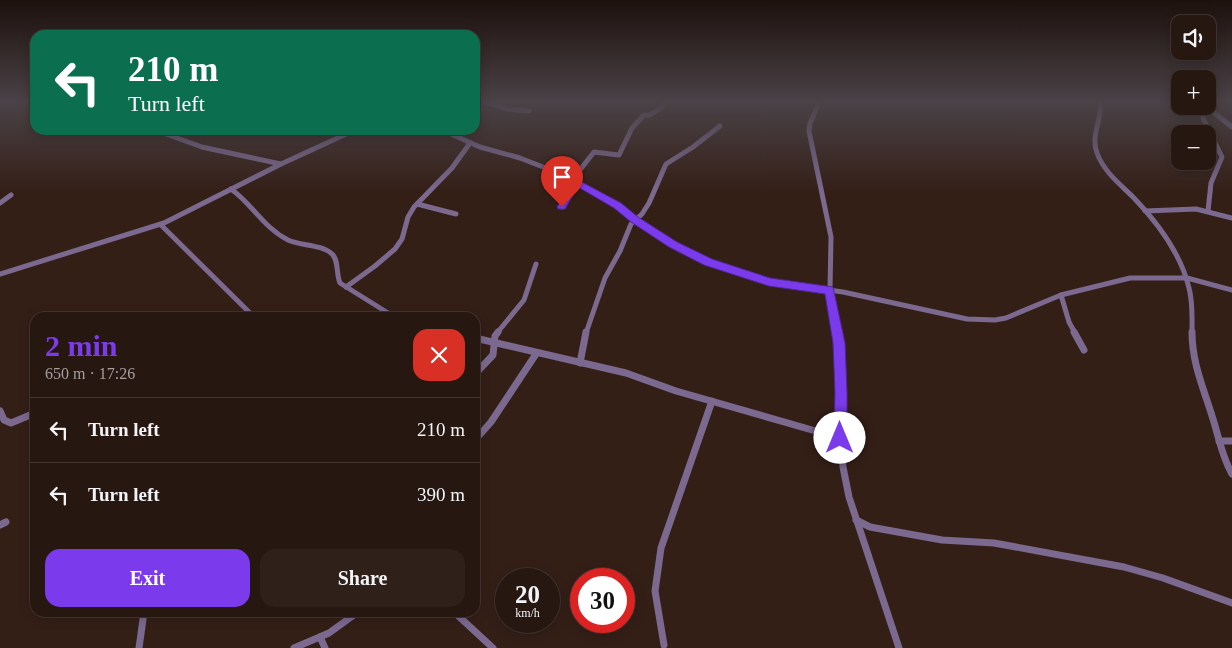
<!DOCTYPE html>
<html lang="en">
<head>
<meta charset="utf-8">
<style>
  body { margin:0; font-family:Georgia,serif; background:#2f201a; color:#f1f3f6; height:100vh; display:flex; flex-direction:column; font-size:19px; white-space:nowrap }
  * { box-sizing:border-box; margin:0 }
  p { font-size:16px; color:#a49f9f }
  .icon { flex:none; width:28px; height:28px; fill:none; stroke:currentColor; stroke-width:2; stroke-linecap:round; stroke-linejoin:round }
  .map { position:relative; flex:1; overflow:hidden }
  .side { position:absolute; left:30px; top:312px; width:450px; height:305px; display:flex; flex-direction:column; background:#271711; border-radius:15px; box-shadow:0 2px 12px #0003,0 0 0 1px #433631 }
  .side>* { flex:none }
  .hud { position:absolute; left:30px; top:30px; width:450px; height:105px; border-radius:15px; box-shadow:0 2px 12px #0003,0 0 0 1px #433631; background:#0b6e4f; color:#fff; overflow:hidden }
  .controls { position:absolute; left:1171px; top:15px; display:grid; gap:10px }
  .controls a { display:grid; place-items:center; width:45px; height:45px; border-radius:10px; background:#271711; box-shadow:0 2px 12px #0003,0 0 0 1px #433631; font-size:25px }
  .speed { position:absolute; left:495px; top:568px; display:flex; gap:10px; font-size:25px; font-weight:700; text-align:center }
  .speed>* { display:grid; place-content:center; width:65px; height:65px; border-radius:50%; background:#271711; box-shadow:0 2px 12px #0003,0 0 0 1px #433631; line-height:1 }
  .speed small { font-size:12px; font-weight:400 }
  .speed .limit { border:8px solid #d22; background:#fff; color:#111 }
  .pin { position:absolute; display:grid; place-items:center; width:42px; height:42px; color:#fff; margin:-51px -21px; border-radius:50% 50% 50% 0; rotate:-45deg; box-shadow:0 0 5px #0007 }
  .pin .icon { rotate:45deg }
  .me { position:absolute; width:55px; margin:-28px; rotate:0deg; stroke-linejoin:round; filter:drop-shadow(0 0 4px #0008) }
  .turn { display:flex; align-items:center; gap:18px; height:105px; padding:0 15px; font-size:22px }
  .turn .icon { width:65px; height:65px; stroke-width:2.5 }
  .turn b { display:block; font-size:35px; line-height:42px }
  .round { display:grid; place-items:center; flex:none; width:52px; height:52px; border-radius:15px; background:#2f201a }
  .head { display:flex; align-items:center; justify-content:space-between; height:85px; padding:0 15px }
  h1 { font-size:30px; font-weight:700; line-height:38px; color:#7c3aed }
  .cta { display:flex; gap:10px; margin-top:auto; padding:10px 15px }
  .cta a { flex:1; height:58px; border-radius:15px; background:#7c3aed; color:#fff; font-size:20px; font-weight:700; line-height:58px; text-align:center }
  .cta a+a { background:#2f201a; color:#f1f3f6 }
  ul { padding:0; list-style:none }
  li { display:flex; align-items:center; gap:15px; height:65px; padding:0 15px; border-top:1px solid #433631 }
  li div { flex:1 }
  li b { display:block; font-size:19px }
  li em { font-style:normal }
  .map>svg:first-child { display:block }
</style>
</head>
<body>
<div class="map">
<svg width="1232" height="648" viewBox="0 0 1232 648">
  <rect width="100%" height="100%" fill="#341f17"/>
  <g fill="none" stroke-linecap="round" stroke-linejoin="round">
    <g stroke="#7c6990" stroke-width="5">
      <polyline points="483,101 507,109 529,111"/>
      <polyline points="820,101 810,123 809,131 831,237 830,290 837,333"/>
      <path d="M 1100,101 C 1103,120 1090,134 1097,153 C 1104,172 1120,184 1133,197 C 1157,222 1181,254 1189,288 C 1193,303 1192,318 1192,333"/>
      <polyline points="1204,106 1203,118 1222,157 1211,183 1208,211"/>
      <polyline points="1206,106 1232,127"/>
      <polyline points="155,130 202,147 281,164"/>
      <polyline points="442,130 480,147 520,158 561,174 618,205 634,220 687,253 734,272 769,282 843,292 967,319 995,320 1006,318 1061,295 1130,278 1187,278 1232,290"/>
      <polyline points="572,180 594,152 619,155 632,128 644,115 650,115 662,107 663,101"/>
      <path d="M 231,189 C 252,204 264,228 288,240 C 301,246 321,244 332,254 C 339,260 336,275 340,283 L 396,318"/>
      <polyline points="0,203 11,195"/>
      <polyline points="417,204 456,214"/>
      <polyline points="562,207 576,182"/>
      <polyline points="1145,211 1196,209 1232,218"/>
      <polyline points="161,225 255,318"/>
      <polyline points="0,274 164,223 281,164 355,130"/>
      <polyline points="346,287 375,266 395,249 402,239 408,217 414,207 452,168 470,143"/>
      <polyline points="1061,295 1069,322 1075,333"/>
      <polyline points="497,333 524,300 536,264"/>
      <polyline points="586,333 605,278 620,251 631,224 642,214 649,203 666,164 693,147 720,126"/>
    </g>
    <g stroke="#7c6990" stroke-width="7">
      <polyline points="837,332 843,467 849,497 899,648"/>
      <polyline points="1074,332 1084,350"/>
      <path d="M 1192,332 C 1192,364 1204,389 1213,419 C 1219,438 1222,457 1232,474"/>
      <polyline points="475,338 626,373 676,391 840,438"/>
      <polyline points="580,363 586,332"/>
      <polyline points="475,374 493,355 495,336 498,332"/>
      <polyline points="0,411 4,420 11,423 35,413"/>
      <polyline points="475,440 491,422 536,354"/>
      <polyline points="1219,441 1232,441"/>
      <polyline points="856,520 870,527 942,540 994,543 1124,567 1163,578 1232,603"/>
      <polyline points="0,525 6,522"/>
      <polyline points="454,612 493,648"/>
      <polyline points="320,637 325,648"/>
      <polyline points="664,645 655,591 661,548 712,401"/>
      <polyline points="139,648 144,612"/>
      <polyline points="294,648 329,633 358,612"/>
    </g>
  </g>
  <linearGradient id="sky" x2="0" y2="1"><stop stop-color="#1d110d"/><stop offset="0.53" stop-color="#4a4247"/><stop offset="1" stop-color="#4a4247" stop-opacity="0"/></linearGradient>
  <rect width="1232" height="192" fill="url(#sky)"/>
  <polygon fill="#7c3aed" stroke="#51269a" points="576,179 621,203 638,217 677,242 712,259 770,278 833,287 845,343 847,392 847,438 845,442 840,444 836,442 834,438 835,392 833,343 825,294 769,286 704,265 669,247 631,222 614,208 578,187 565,209 558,209 557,207 573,180"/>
</svg>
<div class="controls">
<a><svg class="icon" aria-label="sound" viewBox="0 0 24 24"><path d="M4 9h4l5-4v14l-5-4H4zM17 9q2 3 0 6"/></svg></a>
<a>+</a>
<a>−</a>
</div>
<div class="speed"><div>20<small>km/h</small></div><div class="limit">30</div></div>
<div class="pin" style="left:562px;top:207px;background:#d93025"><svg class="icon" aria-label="arrive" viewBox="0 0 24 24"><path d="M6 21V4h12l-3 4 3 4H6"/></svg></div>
<svg class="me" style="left:840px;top:438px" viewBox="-20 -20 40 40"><circle r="19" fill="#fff"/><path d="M0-13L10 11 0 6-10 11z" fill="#7c3aed"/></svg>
<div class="hud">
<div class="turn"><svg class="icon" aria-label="left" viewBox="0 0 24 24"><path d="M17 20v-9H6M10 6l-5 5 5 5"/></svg><div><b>210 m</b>Turn left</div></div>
</div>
<section class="side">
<div class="head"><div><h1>2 min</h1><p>650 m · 17:26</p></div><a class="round" style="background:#d93025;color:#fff"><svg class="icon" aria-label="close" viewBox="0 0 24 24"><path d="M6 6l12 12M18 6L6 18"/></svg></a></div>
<ul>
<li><svg class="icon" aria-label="left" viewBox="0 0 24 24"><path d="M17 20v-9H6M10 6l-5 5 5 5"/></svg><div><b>Turn left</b></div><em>210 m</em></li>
<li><svg class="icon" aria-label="left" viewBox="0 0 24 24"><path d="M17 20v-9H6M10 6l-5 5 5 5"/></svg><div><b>Turn left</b></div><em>390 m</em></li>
</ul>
<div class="cta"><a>Exit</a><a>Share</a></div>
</section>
</div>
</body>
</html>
